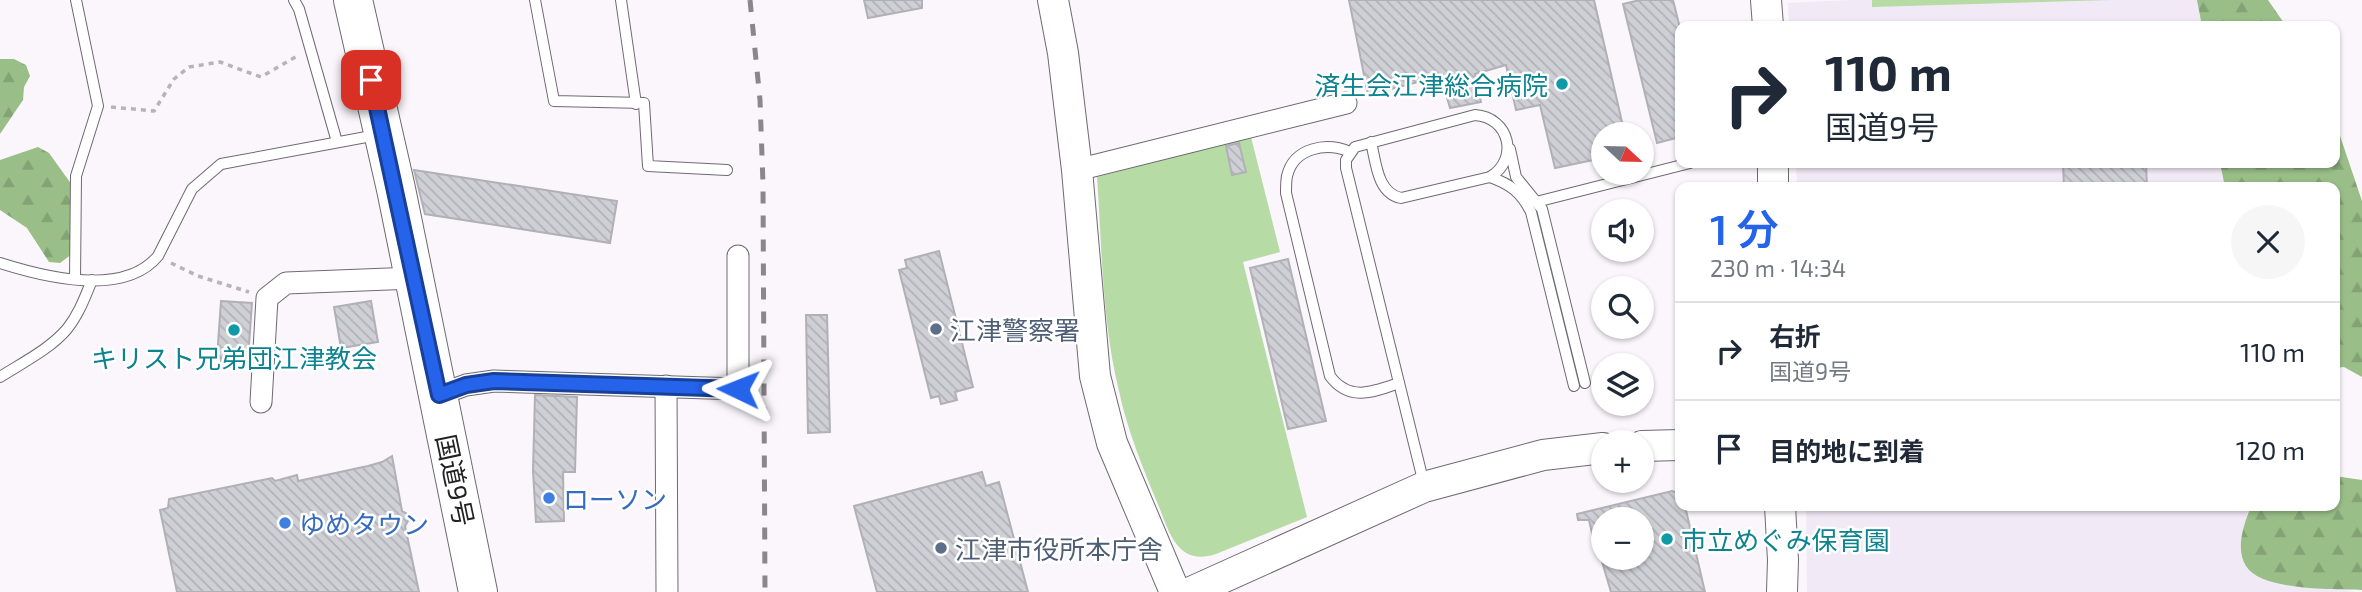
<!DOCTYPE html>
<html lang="ja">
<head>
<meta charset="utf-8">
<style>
  body { margin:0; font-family:"Exo 2","Noto Sans JP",sans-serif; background:#f6f6f7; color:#1f2937; height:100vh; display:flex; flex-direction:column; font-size:26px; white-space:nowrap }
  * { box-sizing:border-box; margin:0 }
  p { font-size:23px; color:#747a83 }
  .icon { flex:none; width:38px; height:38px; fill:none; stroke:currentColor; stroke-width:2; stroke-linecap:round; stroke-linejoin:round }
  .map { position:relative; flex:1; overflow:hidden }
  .details { position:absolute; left:1675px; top:182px; width:665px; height:329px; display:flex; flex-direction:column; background:#fff; border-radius:14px; box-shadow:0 2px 5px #0004 }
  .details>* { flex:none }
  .hud { position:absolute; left:1675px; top:21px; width:665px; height:147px; border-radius:14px; box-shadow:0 2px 5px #0004; background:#fff; color:#1f2937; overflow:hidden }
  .needle { width:46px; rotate:112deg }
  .buttons { position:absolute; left:1591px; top:122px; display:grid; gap:14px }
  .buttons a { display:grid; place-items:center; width:63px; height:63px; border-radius:50%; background:#fff; box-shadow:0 2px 5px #0004; font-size:35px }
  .pin { position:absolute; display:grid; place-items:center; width:60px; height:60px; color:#fff; margin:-30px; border-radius:14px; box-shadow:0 4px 10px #0006 }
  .me { position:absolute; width:77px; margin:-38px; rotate:272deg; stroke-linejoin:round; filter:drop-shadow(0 0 5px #0008) }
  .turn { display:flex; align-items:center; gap:24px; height:147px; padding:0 35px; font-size:32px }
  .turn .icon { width:91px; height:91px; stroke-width:2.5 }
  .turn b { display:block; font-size:49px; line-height:60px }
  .round { display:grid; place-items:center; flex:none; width:74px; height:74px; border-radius:37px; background:#f6f6f7 }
  .summary { display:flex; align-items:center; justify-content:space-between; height:119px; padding:0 35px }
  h1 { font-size:42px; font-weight:600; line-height:52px; color:#2563eb }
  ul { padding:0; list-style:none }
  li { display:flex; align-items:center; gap:21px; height:98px; padding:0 35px; border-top:2px solid #e0e1e3 }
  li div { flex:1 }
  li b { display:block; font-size:26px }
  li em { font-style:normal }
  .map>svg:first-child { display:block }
</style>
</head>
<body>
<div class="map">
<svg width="2362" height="592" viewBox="0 0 2362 592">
  <defs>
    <pattern id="forest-firs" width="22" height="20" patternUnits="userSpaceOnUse" patternTransform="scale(1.75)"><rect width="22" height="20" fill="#9abe88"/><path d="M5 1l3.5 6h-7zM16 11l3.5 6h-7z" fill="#84a375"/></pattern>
    <pattern id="building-back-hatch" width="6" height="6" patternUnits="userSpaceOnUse" patternTransform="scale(1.75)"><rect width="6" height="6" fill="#cfcfd6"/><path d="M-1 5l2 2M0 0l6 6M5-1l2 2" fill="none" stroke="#b1b1b7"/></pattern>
  </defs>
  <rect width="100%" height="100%" fill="#faf6fc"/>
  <g fill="#f2e9f6">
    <polygon points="1850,0 2209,0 2212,26 1789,26 1788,3"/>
    <polygon points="1796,163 2226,163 2229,187 1797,187"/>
    <polygon points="1806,506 2247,506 2247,550 2261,573 2355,592 1807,592"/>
  </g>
  <g fill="url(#forest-firs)">
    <polygon points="2197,0 2268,0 2286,26 2202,26"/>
    <polygon points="0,59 14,59 26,65 30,76 24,87 23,100 0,134"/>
    <polygon points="2335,121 2362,201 2362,377 2344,367 2335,368 2334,187 2225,187 2220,163 2334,163"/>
    <polygon points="38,147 49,153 72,185 72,254 60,263 49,262 27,228 0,210 0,160"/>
    <path d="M 2335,476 L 2362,480 L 2362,590 C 2334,589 2261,591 2246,566 C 2235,549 2244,523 2251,507 L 2334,506 Z"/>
  </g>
  <g fill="#b7dba5">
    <polygon points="1872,0 2111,0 1872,7"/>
    <path d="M 1251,137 L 1280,252 L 1243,262 L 1307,517 L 1216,554 C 1176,567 1169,530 1157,502 C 1142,466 1127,429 1119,391 C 1102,322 1102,248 1097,177 Z"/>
  </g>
  <g fill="url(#building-back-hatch)" stroke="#b0b0b6" stroke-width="2">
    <polygon points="864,0 922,0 922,8 868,18"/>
    <polygon points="1349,0 1594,0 1625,135 1603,135 1603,158 1555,168 1540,105 1516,110 1506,65 1475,74 1481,102 1450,108 1441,76 1368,95"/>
    <polygon points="1640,0 1673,0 1680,28 1680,137 1657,143 1623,4"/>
    <polygon points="1239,143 1246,172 1232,175 1226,146"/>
    <polygon points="2063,163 2146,163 2147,187 2064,187"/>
    <polygon points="414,170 617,201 610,243 425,214"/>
    <polygon points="939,251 973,387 955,392 957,400 941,404 939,396 931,398 899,270 907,268 905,260"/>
    <polygon points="1288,259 1326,421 1288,429 1250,268"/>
    <polygon points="221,301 252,303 248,359 242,359 242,365 221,364 221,358 217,358"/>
    <polygon points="371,301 378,342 341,348 334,307"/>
    <polygon points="806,315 827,315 830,432 808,433"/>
    <polygon points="535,395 577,397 575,472 563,472 564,521 536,522 533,471"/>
    <polygon points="392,456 402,511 411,516 405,526 419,592 177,592 160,510 168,508 169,499 272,478 275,481 297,475 298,481 368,466 382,462"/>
    <polygon points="982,472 986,486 999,482 1028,592 877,592 854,506"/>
    <polygon points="1672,491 1680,494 1680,506 1685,506 1705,592 1611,592 1601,558 1642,558 1642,520 1603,520 1603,554 1597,555 1589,520 1578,520 1577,514"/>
  </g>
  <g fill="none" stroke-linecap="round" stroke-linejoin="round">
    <defs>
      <g id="lane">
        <polyline points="294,0 299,9 337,142"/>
        <polyline points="535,0 554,101 644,103 648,166 727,170"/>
        <polyline points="621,0 636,104"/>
        <path d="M 1371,142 C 1376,162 1377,193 1401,198 L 1490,177 C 1520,159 1509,117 1475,115 L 1355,147 L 1346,160 L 1346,168 L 1424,484"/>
        <polyline points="1510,149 1516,177 1542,209 1585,383"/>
        <path d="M 1350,152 C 1327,142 1294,147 1287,176 C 1286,181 1286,188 1286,193 L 1330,376 C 1349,402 1373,392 1399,383"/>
        <path d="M 1490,177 C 1510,184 1521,192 1531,212 L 1574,386"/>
        <polyline points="1536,202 1690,163"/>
        <path d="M 0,263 C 44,277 124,297 158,256 L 192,189 L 221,164 L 377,135"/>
        <polyline points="75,279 76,176 98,106 76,0"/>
        <path d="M 0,377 C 22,363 50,349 67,329 C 79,314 85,297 92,280"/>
      </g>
      <g id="street">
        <polyline points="1077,170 1346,103"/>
        <polyline points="666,386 667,592"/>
        <polyline points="439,395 466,385 494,381 738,389 738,256"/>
        <polyline points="261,402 267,298 286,283 414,278"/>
      </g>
      <g id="secondary">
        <polyline points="1053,0 1063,53 1077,170 1095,376 1112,443 1175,592"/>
        <polyline points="1766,0 1768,26"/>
        <polyline points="1773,163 1773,187"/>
        <polyline points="1642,446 1680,445"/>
        <polyline points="1780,506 1783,560 1782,592"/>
        <polyline points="1191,592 1424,487 1543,455 1603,448"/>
      </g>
      <polyline id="highway" points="353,0 396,189 478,592"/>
    </defs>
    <use href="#lane" stroke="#6e6b70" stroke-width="12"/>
    <use href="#street" stroke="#6e6b70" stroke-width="23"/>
    <use href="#secondary" stroke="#6e6b70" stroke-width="32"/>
    <use href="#highway" stroke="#6e6b70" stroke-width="40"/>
    <g stroke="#b7b3b8" stroke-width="3.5" stroke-dasharray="5 5" stroke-linecap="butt">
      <polyline points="111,107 154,111 174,79 189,67 220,62 261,77 299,55"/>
      <polyline points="171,263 198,276 249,292"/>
    </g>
    <use href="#lane" stroke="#fff" stroke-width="10"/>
    <use href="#street" stroke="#fff" stroke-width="21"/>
    <use href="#secondary" stroke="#fff" stroke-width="30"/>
    <use href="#highway" stroke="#fff" stroke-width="38"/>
    <polyline stroke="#8a878b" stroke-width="5" stroke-dasharray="12 12" stroke-linecap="butt" points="750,0 760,100 763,184 765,592"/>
  </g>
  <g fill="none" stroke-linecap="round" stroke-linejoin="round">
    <defs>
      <polyline id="route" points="371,80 439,395 466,385 494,381 738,389"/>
    </defs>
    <use href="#route" stroke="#184099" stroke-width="18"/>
    <use href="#route" stroke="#2563eb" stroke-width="12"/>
  </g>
  <g fill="#0f9aa8" stroke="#fff" stroke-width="2.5">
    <circle cx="1562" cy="84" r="7"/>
    <circle cx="234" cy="330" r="7"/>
    <circle cx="1667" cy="539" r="7"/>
  </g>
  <g fill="#5c6f8a" stroke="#fff" stroke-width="2.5">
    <circle cx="936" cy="329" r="7"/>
    <circle cx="941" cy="548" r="7"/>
  </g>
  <g fill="#3f7fe0" stroke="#fff" stroke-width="2.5">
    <circle cx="549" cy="498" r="7"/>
    <circle cx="285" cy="523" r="7"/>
  </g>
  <g text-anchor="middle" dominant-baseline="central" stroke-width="5" stroke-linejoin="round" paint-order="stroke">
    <g font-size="26" fill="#0d838f" stroke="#fff" text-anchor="end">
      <text x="1548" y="84">済生会江津総合病院</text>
      <text x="234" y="357" text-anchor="middle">キリスト兄弟団江津教会</text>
      <text x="1681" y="539" text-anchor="start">市立めぐみ保育園</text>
    </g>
    <g font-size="26" fill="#4e5e75" stroke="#fff" text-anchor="start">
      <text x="950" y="329">江津警察署</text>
      <text x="955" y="548">江津市役所本庁舎</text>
    </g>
    <g font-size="26" fill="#232123" stroke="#fff">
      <text transform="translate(456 480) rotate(78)">国道9号</text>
    </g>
    <g font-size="26" fill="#366cbe" stroke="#fff" text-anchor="start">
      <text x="563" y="498">ローソン</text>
      <text x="299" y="523">ゆめタウン</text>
    </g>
  </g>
</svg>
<div class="buttons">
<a><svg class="needle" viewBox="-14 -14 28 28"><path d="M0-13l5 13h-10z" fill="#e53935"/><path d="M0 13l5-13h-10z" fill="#747a83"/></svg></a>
<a><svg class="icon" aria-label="sound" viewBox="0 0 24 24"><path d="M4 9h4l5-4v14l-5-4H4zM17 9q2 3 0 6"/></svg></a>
<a><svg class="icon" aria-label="search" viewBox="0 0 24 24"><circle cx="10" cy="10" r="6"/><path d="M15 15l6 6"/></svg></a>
<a><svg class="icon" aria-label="layers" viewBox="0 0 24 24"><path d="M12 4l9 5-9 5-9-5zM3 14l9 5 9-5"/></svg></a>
<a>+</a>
<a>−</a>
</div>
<div class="pin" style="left:371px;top:80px;background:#d93025"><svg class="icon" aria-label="arrive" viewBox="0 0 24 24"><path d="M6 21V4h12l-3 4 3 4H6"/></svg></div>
<svg class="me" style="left:738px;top:389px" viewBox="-20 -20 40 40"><path d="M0-17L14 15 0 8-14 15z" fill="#2563eb" stroke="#fff" stroke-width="4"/></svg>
<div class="hud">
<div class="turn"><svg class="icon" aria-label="right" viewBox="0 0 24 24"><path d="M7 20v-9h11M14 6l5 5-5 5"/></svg><div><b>110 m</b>国道9号</div></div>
</div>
<section class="details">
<div class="summary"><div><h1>1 分</h1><p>230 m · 14:34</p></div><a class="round"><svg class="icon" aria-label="close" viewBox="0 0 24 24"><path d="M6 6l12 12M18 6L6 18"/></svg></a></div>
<ul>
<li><svg class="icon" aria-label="right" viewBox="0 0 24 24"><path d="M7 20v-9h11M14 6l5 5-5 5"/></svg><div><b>右折</b><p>国道9号</p></div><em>110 m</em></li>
<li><svg class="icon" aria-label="arrive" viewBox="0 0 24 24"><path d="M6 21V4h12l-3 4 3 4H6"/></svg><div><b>目的地に到着</b></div><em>120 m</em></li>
</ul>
</section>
</div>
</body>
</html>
